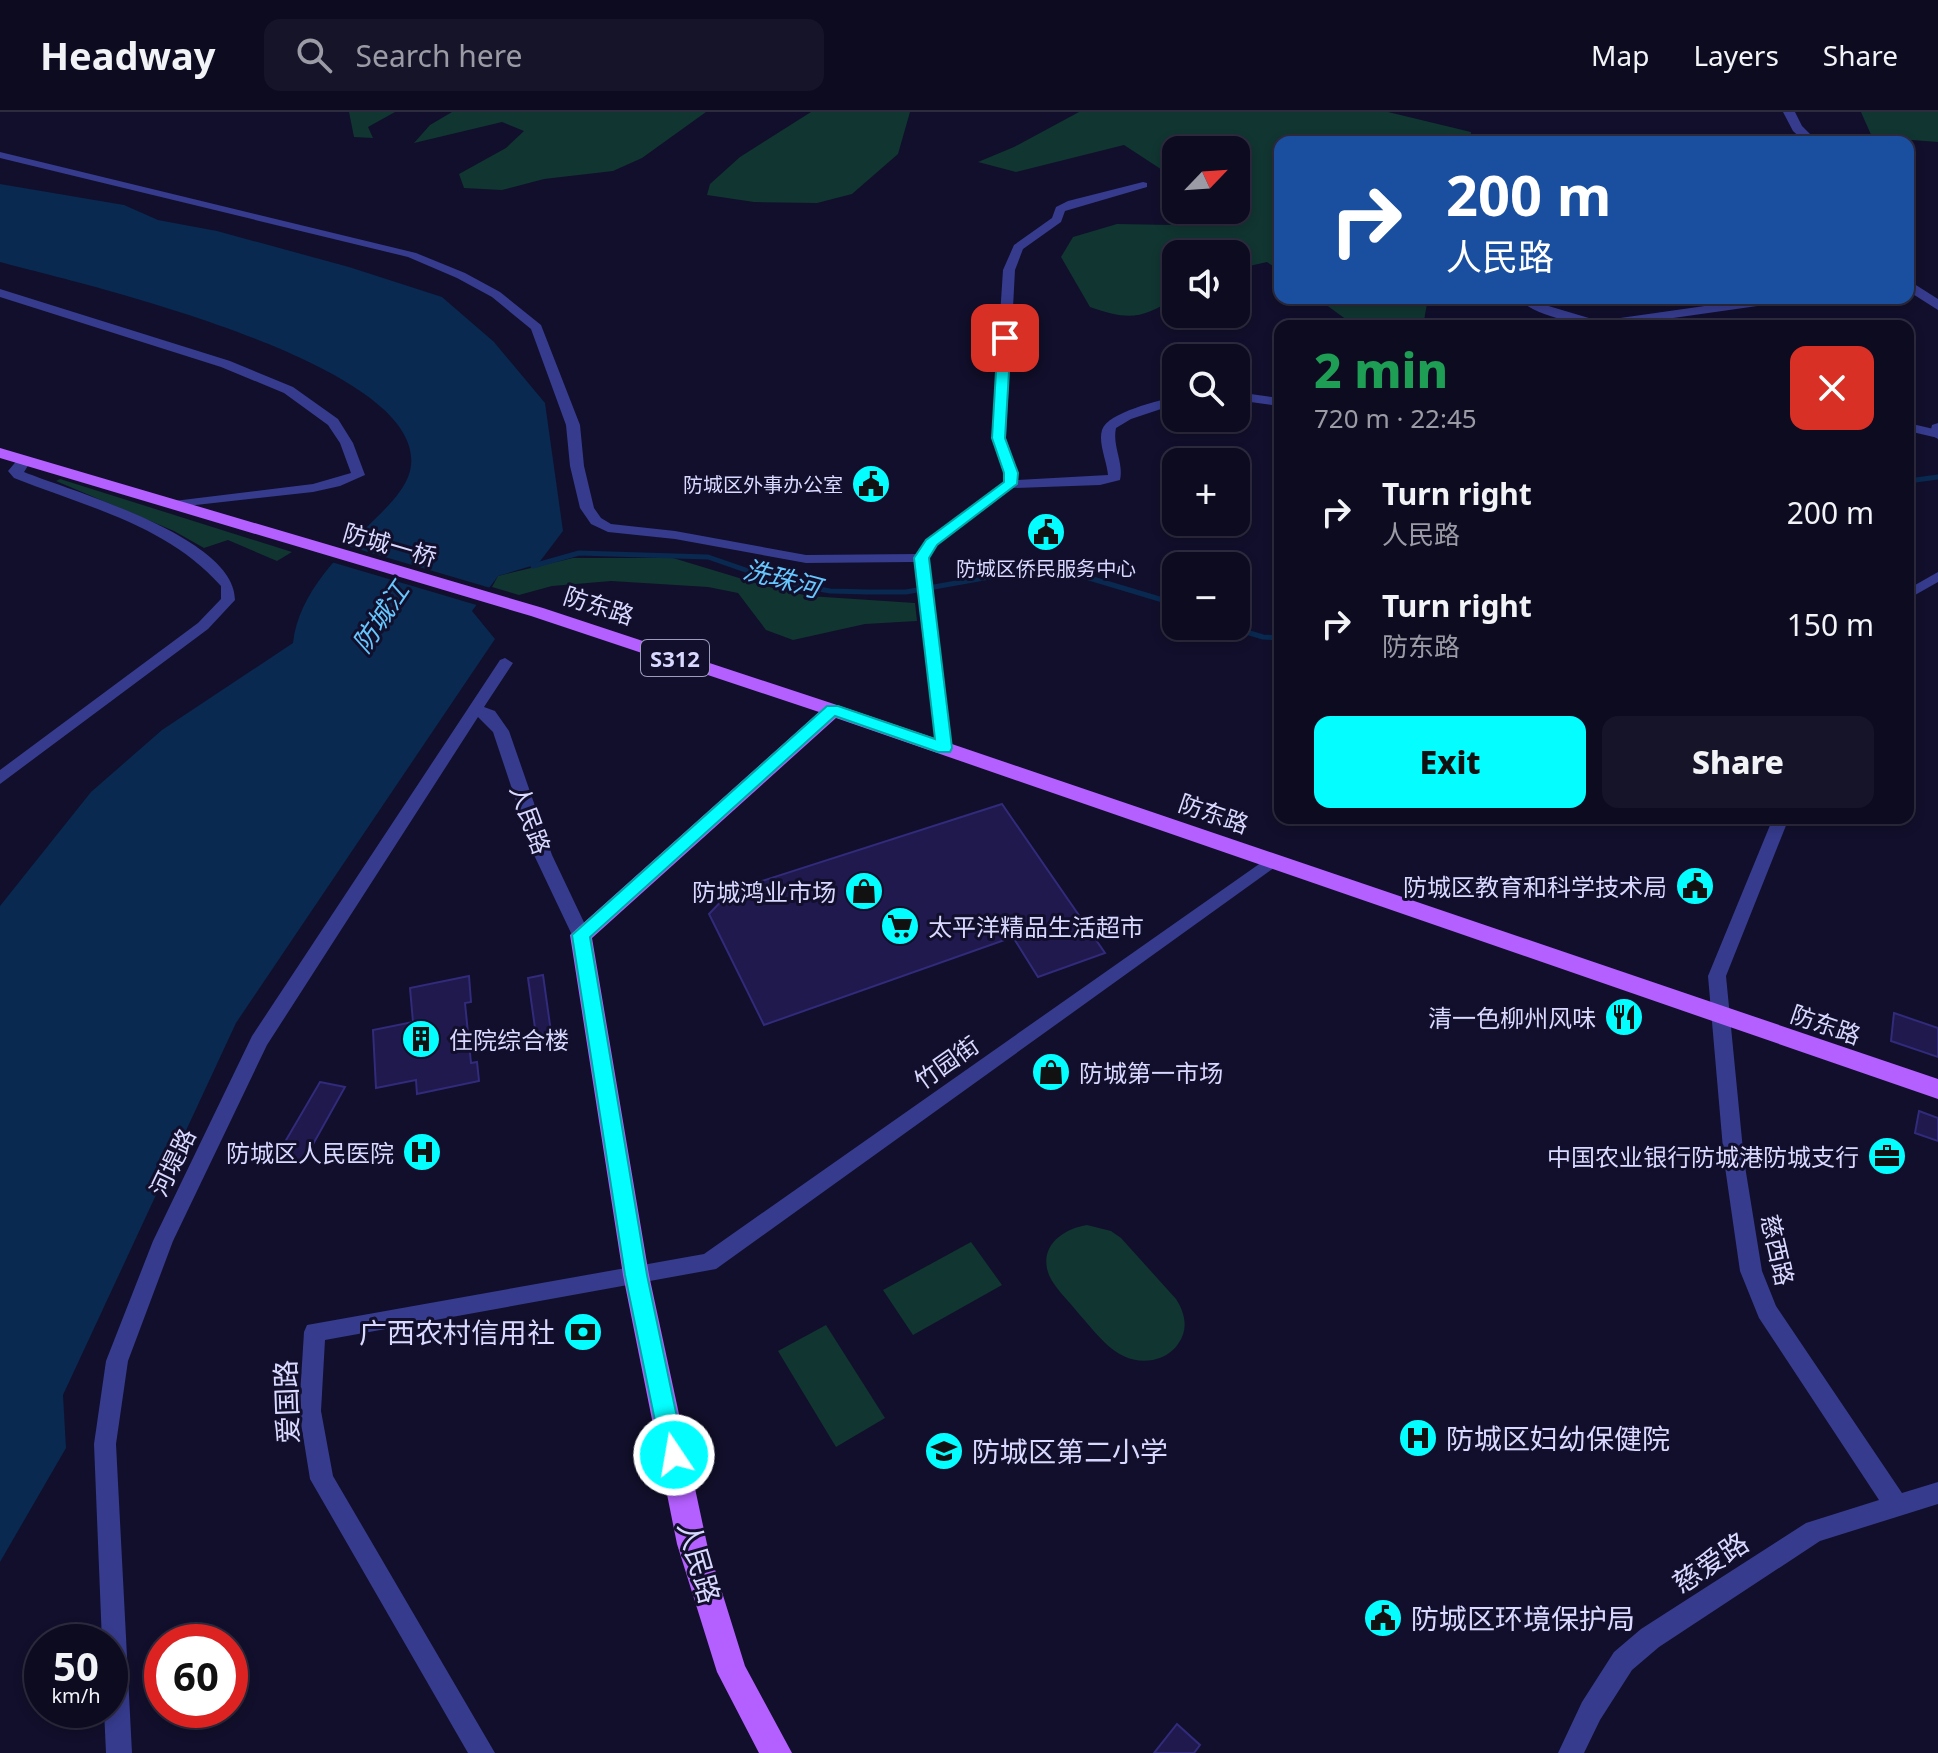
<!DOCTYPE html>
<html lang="en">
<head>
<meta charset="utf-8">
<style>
  body { margin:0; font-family:"Noto Sans","Noto Sans SC",sans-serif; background:#161429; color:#f1f3f6; height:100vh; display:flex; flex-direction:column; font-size:30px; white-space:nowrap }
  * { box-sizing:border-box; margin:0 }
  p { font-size:26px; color:#9a9ba5 }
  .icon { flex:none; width:44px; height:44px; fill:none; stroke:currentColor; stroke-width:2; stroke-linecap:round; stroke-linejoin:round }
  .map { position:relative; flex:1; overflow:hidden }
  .side { position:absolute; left:1274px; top:208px; width:640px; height:504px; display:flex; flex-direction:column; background:#0d0b20; border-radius:16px; box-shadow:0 4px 12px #0003,0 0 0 2px #2d2b3e }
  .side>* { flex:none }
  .hud { position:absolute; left:1274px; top:24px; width:640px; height:168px; border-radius:16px; box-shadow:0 4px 12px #0003,0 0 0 2px #2d2b3e; background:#1a4fa0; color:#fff; overflow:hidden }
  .needle { width:52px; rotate:65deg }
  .fabs { position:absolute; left:1162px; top:24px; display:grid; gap:16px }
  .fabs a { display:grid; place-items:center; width:88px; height:88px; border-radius:16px; background:#0d0b20; box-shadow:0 4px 12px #0003,0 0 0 2px #2d2b3e; font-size:40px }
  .speed { position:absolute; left:24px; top:1512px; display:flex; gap:16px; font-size:40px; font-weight:700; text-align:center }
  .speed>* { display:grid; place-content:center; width:104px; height:104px; border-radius:50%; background:#0d0b20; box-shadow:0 4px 12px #0003,0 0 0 2px #2d2b3e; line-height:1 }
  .speed small { font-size:20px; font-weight:400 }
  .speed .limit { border:12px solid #d22; background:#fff; color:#111 }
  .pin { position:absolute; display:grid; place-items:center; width:68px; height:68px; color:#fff; margin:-34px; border-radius:16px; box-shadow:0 4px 12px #0006 }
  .me { position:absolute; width:88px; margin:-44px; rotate:348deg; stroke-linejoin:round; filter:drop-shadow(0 0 6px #0008) }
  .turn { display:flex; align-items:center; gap:28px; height:168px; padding:0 40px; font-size:36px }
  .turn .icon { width:104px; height:104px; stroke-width:2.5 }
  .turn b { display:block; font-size:56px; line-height:68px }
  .round { display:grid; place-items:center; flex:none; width:84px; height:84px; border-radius:16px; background:#161429 }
  .overview { display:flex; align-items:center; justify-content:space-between; height:136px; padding:0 40px }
  h1 { font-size:48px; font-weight:800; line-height:60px; color:#1e9e55 }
  .action { display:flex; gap:16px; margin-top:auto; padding:16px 40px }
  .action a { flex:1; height:92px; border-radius:16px; background:#04feff; color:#111; font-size:32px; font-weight:800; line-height:92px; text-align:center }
  .action a+a { background:#161429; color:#f1f3f6 }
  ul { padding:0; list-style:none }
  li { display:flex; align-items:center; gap:24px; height:112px; padding:0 40px }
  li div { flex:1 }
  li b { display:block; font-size:30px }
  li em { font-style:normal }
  header { display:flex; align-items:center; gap:48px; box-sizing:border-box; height:112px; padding:0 40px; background:#0d0b20; border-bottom:2px solid #2d2b3e }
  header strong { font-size:38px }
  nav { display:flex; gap:44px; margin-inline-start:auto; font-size:28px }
  .search { width:560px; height:72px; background:#161429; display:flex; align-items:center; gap:20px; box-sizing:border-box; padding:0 28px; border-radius:16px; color:#9a9ba5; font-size:30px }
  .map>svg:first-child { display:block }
</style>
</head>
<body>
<header>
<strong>Headway</strong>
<div class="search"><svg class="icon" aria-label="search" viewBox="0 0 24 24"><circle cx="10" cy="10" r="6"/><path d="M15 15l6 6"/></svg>Search here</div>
<nav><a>Map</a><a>Layers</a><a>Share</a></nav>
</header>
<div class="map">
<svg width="1938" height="1641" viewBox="0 0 1938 1641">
  <rect width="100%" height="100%" fill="#110f2b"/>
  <g fill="#113531">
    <polygon points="349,0 395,0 368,15 373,26 354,25"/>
    <polygon points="452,0 706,0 642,46 613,59 544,67 502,78 464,76 459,62 506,36 524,19 502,10 414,31 430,13"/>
    <polygon points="811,0 910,0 898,42 852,82 817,91 754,90 707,83 710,72 740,45"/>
    <path d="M 1079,0 L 1388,0 L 1471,20 L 1470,30 L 1280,30 L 1280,159 L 1267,150 L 1236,157 L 1236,142 L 1176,142 L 1176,185 C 1141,208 1128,208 1090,195 L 1061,145 L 1073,125 L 1117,112 L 1175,113 L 1213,105 L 1207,98 L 1236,98 L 1236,38 L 1176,38 L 1176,67 L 1124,33 L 1016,60 L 978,50 L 1014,35 Z"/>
    <polygon points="1861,0 1938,0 1938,30 1872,25"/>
    <polygon points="1317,186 1428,186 1423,214 1355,214"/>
    <polygon points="60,367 292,440 277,449 228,428 204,436 174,419 56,369"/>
    <polygon points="573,446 673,446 776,477 809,484 915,491 917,509 865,512 793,528 766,518 738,481 708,475 611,469 552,474 519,483 492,475 498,464"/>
    <path d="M 1087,1113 L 1111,1119 L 1121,1126 L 1176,1187 C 1185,1201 1189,1217 1178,1232 C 1172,1241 1162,1246 1153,1248 C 1118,1254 1099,1224 1079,1202 C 1070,1190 1055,1177 1049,1163 C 1038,1135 1062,1117 1087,1113 Z"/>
    <polygon points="971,1130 1002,1173 913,1223 883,1178"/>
    <polygon points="826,1213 885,1306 836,1335 778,1239"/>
  </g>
  <path fill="#092950" d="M 0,72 L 124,93 L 158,108 L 217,119 L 349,155 L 442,185 L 494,230 L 545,291 L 563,419 L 538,452 L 498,464 L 472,499 L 495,527 L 236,911 L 63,1283 L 66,1336 L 0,1450 L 0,794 L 91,680 L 162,618 L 293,531 C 299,480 340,442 375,407 C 388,394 405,378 410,359 C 436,252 74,170 0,150 Z"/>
  <polygon fill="#110f2b" points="344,433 494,477 480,494 328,449"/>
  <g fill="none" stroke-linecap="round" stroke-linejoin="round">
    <g stroke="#092950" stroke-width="5">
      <polyline points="1908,369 1938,365"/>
      <polyline points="533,454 579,441 708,445 780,470 830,479 868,480 906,480 1012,461 1076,462 1176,492"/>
      <polyline points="1226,514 1263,525 1280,526"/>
    </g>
  </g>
  <g fill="#1f194d" stroke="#322a7b" stroke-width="2">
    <polygon points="1002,692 1105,841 1038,865 1013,825 764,913 709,802 731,779"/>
    <polygon points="543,863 551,920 536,923 528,866"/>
    <polygon points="469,864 471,890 465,891 471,951 477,950 479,969 417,982 416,968 376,976 373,918 413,910 410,876"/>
    <polygon points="1894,901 1938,916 1938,945 1891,929"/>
    <polygon points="320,970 345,975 302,1052 275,1047"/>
    <polygon points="1919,999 1938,1006 1938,1029 1915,1021"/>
    <polygon points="1177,1612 1200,1633 1194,1641 1154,1641"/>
  </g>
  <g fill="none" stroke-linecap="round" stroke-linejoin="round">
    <g fill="#363b8d" fill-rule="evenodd">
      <path d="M 0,40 L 416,141 L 465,161 L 500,180 L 541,213 L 580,313 L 584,354 L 594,396 L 601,406 L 611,412 L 675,419 L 806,443 L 917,442 L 926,428 L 1003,370 L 1004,361 L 992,326 L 1003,158 L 1014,133 L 1052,106 L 1056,95 L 1068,89 L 1143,70 L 1147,71 L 1147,75 L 1065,99 L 1061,110 L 1023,137 L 1015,158 L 1006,326 L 1018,361 L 1017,368 L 1108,363 C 1107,350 1098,331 1102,318 C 1108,300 1159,289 1176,284 L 1176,292 L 1131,307 L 1116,316 C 1112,334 1124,351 1120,368 L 1100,373 L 1013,376 L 936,434 L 928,446 L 952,636 L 944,641 L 936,636 L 914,450 L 806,451 L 675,427 L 608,420 L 591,412 L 580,396 L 570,354 L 566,313 L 531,217 L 492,185 L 457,166 L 408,145 L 0,46 Z"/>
      <polygon points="0,177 230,249 293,275 338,307 353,331 365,363 340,374 313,380 169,396 167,393 174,389 313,372 351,361 340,331 328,313 284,281 221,255 0,185"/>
      <path d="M 1518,186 L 1531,186 L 1535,190 L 1599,209 L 1761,186 L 1792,186 L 1786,190 L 1617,214 C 1590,214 1536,207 1518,186 Z"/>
      <polygon points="1236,280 1280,286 1280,294 1236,288"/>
      <polygon points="1908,311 1938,318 1938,326 1908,319"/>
      <path d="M 24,345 L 31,349 L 24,360 C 74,380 235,425 235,488 L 208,517 L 0,672 L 0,658 L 198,511 L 221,487 L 221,474 C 167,413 87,395 14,366 L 8,359 L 19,346 Z"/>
      <polygon points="1938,460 1938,470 1908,487 1908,477"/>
      <polygon points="505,546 513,551 484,595 495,599 509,619 552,743 590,823 581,830 572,823 534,743 493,620 478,605 267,933 173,1129 128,1249 116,1332 132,1641 106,1641 104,1598 110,1598 110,1530 102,1530 94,1332 106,1249 153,1129 252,924 500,548"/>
      <polygon points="1773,706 1789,706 1726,864 1744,1048 1762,1159 1776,1194 1902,1381 1938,1370 1938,1392 1820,1429 1659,1535 1632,1558 1600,1608 1584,1641 1558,1641 1582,1590 1614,1540 1641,1517 1806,1411 1879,1388 1759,1206 1740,1159 1724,1048 1708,864"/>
      <polygon points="1272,743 1278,745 1281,749 1278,753 716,1157 325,1228 321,1299 333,1364 495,1641 468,1641 310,1367 299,1299 304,1220 307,1213 704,1142"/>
    </g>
    <g fill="#363b8d" fill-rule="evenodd">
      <polygon points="1783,0 1795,0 1802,14 1818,30 1805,30 1793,19"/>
      <polygon points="1908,168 1938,187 1938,198 1908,179"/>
      <polygon points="1938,311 1938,327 1930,322 1932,313"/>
    </g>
    <polygon fill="#b45fff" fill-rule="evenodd" points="0,336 543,496 840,594 1938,967 1938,987 836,606 592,826 649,1163 707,1432 745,1554 792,1641 759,1641 717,1560 677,1432 623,1163 570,823 819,600 531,504 0,346"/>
  </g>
  <polygon fill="#04feff" stroke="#03a5a6" stroke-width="2" points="1005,222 1011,226 1005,326 1018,361 1017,372 937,433 929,446 952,636 950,640 938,640 835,604 590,825 647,1163 685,1343 682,1351 674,1354 665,1351 662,1343 625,1163 572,823 827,594 838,594 935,627 914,446 926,428 1004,370 1004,361 992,326 998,226"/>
  <defs>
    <symbol id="civic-disc" viewBox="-11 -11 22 22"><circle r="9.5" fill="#04feff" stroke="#110f2b"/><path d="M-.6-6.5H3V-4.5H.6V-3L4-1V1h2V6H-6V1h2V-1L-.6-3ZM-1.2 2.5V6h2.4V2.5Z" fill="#111"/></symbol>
    <symbol id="shop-disc" viewBox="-11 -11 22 22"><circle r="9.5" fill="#04feff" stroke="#110f2b"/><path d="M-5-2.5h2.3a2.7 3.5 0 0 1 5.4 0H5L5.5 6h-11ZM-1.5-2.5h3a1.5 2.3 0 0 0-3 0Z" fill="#111"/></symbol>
    <symbol id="supermarket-disc" viewBox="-11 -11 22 22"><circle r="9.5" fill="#04feff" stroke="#110f2b"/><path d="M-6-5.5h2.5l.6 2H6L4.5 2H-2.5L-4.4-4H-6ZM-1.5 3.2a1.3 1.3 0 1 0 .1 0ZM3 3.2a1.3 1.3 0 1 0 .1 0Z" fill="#111"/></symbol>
    <symbol id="restaurant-disc" viewBox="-11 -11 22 22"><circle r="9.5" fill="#04feff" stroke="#110f2b"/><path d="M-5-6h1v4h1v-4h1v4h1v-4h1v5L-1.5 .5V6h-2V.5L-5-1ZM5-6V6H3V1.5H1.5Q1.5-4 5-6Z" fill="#111"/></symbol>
    <symbol id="building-disc" viewBox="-11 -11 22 22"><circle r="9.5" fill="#04feff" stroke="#110f2b"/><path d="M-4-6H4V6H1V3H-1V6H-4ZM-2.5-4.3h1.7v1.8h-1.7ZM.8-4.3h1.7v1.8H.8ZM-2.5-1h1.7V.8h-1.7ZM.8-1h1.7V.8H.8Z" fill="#111"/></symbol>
    <symbol id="hospital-disc" viewBox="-11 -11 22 22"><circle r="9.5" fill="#04feff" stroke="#110f2b"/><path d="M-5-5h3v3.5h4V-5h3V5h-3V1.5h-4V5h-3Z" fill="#111"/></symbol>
    <symbol id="office-disc" viewBox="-11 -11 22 22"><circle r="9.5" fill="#04feff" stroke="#110f2b"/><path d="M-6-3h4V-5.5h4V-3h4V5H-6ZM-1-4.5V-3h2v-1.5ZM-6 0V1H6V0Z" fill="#111"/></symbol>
    <symbol id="bank-disc" viewBox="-11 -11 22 22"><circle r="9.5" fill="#04feff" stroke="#110f2b"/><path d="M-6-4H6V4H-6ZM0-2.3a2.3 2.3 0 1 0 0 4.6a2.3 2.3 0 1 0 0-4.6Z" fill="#111"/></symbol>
    <symbol id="school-disc" viewBox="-11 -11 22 22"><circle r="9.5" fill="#04feff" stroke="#110f2b"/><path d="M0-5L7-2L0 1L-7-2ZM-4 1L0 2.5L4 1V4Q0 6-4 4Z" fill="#111"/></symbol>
  </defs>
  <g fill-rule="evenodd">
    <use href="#civic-disc" x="849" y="350" width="44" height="44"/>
    <use href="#civic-disc" x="1024" y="398" width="44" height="44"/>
    <use href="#civic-disc" x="1673" y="752" width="44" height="44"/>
    <use href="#shop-disc" x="842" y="757" width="44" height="44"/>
    <use href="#supermarket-disc" x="878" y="792" width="44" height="44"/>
    <use href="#restaurant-disc" x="1602" y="883" width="44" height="44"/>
    <use href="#building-disc" x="399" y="905" width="44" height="44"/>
    <use href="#shop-disc" x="1029" y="938" width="44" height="44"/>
    <use href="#hospital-disc" x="400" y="1018" width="44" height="44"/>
    <use href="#office-disc" x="1865" y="1022" width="44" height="44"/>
    <use href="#bank-disc" x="561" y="1198" width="44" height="44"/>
    <use href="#hospital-disc" x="1396" y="1304" width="44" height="44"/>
    <use href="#school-disc" x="922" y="1317" width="44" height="44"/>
    <use href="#civic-disc" x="1361" y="1484" width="44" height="44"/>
  </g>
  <g text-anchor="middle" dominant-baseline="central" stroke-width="6" stroke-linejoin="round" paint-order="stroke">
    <g font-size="20" fill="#d9d8ff" stroke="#110f2b" text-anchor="end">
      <text x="843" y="372">防城区外事办公室</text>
      <text x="1046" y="456" text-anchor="middle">防城区侨民服务中心</text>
    </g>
    <rect fill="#110f2b" stroke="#9d9cbf" stroke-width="2" x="641" y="528" width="68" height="36" rx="6"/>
    <g font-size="22" font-weight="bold" fill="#d9d8ff">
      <text x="675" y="546">S312</text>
    </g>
    <g font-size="24" fill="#d9d8ff" stroke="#110f2b">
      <text transform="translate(390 432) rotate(16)">防城一桥</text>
      <text transform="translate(599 493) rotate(18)">防东路</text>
      <text transform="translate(1214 701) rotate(19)">防东路</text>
      <text transform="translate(531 707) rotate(70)">人民路</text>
      <text transform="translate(1826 912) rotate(19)">防东路</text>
      <text transform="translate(946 950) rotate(-35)">竹园街</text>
      <text transform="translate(172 1050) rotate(-64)">河堤路</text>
      <text transform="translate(1778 1138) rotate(77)">慈西路</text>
    </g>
    <g font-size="24" fill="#d9d8ff" stroke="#110f2b" text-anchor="end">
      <text x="1667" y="774">防城区教育和科学技术局</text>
      <text x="836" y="779">防城鸿业市场</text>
      <text x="928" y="814" text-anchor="start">太平洋精品生活超市</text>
      <text x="1596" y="905">清一色柳州风味</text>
      <text x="449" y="927" text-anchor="start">住院综合楼</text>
      <text x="1079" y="960" text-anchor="start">防城第一市场</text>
      <text x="394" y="1040">防城区人民医院</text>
      <text x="1859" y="1044">中国农业银行防城港防城支行</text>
    </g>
    <g font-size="26" font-style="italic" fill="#66c7ff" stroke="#110f2b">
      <text transform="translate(782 466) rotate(15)">洗珠河</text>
      <text transform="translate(380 505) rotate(-56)">防城江</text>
    </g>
    <g font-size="28" fill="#d9d8ff" stroke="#110f2b" text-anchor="start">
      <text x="555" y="1220" text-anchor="end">广西农村信用社</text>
      <text x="1446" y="1326">防城区妇幼保健院</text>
      <text x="972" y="1339">防城区第二小学</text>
      <text x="1411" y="1506">防城区环境保护局</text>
    </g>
    <g font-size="28" fill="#d9d8ff" stroke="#110f2b">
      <text transform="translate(286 1290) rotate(-92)">爱国路</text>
      <text transform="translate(700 1450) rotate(74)">人民路</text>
      <text transform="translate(1710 1450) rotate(-34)">慈爱路</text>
    </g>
  </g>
</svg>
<div class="fabs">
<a><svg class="needle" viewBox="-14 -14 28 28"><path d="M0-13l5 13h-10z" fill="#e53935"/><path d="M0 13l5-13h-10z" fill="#9a9ba5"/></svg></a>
<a><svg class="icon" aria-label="sound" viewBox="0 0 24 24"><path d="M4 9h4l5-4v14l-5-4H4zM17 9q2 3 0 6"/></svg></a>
<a><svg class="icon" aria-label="search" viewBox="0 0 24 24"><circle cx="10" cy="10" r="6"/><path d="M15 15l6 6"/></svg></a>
<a>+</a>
<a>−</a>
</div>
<div class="speed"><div>50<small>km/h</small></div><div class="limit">60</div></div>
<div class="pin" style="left:1005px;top:226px;background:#d93025"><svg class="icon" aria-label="arrive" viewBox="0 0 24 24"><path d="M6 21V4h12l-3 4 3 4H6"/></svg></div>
<svg class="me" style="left:674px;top:1343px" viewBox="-20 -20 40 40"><circle r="17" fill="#04feff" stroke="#fff" stroke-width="3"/><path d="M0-11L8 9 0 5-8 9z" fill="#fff"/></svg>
<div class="hud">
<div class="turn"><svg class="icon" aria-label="right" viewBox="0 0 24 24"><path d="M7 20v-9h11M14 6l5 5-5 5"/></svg><div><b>200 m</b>人民路</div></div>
</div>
<section class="side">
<div class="overview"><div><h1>2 min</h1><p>720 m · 22:45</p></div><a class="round" style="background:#d93025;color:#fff"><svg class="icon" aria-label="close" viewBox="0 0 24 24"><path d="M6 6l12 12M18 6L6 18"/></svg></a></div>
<ul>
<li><svg class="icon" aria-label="right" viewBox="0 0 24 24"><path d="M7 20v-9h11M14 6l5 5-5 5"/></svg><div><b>Turn right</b><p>人民路</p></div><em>200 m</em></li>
<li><svg class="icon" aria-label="right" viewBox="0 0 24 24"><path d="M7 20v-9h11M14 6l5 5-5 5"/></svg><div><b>Turn right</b><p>防东路</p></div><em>150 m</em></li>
</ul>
<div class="action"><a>Exit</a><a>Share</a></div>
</section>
</div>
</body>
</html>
